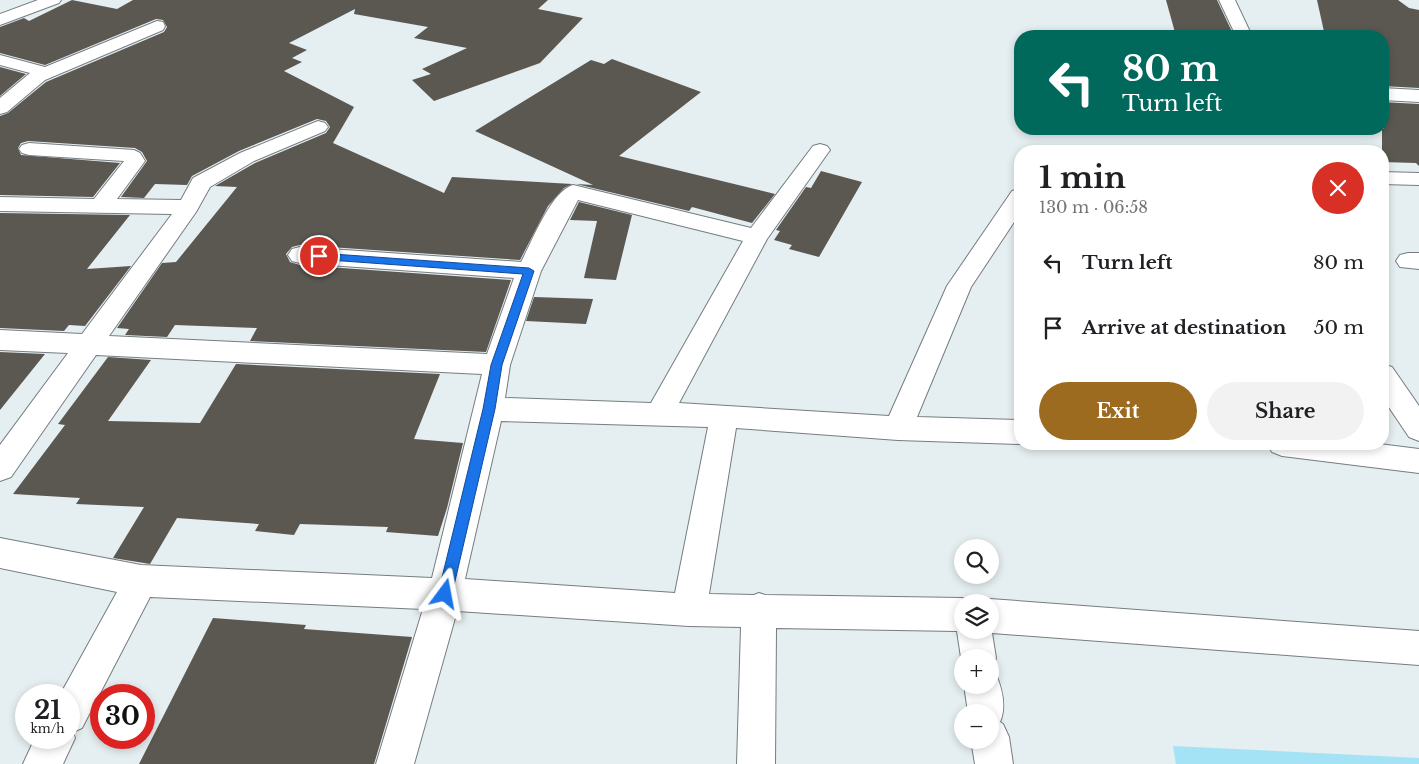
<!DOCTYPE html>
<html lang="en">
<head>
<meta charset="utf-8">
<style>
  body { margin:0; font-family:"Libre Baskerville",serif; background:#f2f2f2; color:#202124; height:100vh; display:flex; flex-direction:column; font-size:19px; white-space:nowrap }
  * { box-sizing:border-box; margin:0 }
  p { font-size:16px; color:#757577 }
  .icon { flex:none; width:28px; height:28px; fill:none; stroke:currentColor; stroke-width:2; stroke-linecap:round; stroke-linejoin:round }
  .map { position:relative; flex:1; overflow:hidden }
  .sheet { position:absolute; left:1014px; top:145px; width:375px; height:305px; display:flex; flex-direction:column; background:#fff; border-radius:20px; box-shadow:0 2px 8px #0003 }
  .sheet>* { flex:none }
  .top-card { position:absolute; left:1014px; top:30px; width:375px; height:105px; border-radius:20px; box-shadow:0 2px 8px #0003; background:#00695c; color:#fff; overflow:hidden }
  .controls { position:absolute; left:954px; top:539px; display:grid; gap:10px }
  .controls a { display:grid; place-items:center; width:45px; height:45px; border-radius:50%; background:#fff; box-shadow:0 2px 8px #0003; font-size:25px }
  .speed { position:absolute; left:15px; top:684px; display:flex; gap:10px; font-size:25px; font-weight:700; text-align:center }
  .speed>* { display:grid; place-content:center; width:65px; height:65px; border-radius:50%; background:#fff; box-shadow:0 2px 8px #0003; line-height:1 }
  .speed small { font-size:12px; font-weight:400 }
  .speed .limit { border:8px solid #d22; background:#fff; color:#111 }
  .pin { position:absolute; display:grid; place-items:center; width:42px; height:42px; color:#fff; margin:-21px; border:2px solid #fff; border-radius:50%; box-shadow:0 1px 5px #0007 }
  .me { position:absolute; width:55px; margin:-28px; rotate:13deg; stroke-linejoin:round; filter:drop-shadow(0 0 4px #0008) }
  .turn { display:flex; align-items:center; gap:18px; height:105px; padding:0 25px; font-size:22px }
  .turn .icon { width:65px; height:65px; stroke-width:2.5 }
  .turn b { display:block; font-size:35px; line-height:42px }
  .round { display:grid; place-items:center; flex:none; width:52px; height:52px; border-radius:26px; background:#f2f2f2 }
  .summary { display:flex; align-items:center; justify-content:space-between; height:85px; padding:0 25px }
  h1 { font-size:30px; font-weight:800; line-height:38px }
  .cta { display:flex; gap:10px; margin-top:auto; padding:10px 25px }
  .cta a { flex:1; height:58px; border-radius:30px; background:#9d6b20; color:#fff; font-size:20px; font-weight:800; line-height:58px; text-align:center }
  .cta a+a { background:#f2f2f2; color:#202124 }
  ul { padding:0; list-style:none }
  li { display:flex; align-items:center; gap:15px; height:65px; padding:0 25px }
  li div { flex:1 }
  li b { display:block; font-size:19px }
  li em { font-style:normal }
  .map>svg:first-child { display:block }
</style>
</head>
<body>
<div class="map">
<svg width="1419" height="764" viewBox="0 0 1419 764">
  <rect width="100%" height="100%" fill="#e5eef0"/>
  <polygon fill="#a4e3f5" points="1173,746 1419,758 1419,764 1176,764"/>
  <g fill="#5b5751">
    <polygon points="72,0 117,9 133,0 548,0 538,9 583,18 540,63 434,101 412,80 431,74 422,69 467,48 414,38 428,27 354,14 355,9 289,43 307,50 292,58 302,62 284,71 354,107 333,143 444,193 452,177 572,184 564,188 548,206 520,260 300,245 292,247 286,254 290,262 300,265 511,280 486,352 250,341 257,328 175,325 167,337 125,335 129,329 117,328 162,263 176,262 237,187 215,186 255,163 326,133 330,127 326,121 317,119 239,151 192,176 187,185 155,184 144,198 121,197 147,161 142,152 135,148 28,141 21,143 18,148 21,155 120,163 93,197 0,195 0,116 8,113 46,82 164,32 167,27 163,20 156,19 45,65 0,53 0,27 24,18 29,21"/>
    <polygon points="1166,0 1217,0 1234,36 1176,36"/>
    <polygon points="1317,0 1398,0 1409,8 1419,10 1419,88 1382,86 1382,36 1325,36"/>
    <polygon points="612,59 701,92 619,156 775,194 752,223 692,207 689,211 576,184 593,185 475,131 591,60 604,64"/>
    <polygon points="0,67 26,74 0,96"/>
    <polygon points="1382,102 1419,104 1419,166 1416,163 1382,162 1382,129 1384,129"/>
    <polygon points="821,171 862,182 819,257 789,249 792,245 774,240 780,231 776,230 806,187 811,188"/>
    <polygon points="579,202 632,215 616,280 584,278 597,221 570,220"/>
    <polygon points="0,213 130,215 87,269 131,266 85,326 69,325 64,331 0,328"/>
    <polygon points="534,297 593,299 586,324 526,321"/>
    <polygon points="0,352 45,354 0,410"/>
    <polygon points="108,357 151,360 108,421 200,423 236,364 440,374 414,439 463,443 447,508 438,536 386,532 388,527 300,524 294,535 255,531 259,524 177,518 150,564 113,558 144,507 76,504 80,498 13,494 65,425 58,424"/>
    <polygon points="213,618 306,625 304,629 412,637 374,764 139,764"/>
  </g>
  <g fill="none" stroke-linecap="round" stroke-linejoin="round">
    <defs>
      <g id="street">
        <polygon points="38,0 61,0 59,3 0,25 0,14"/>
        <polygon points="1219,0 1235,0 1252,36 1236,36"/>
        <polygon points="157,21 163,22 165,26 163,30 45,80 7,112 0,114 0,98 30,73 0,65 0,55 45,67"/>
        <polygon points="1382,88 1419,90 1419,102 1382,100"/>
        <path d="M 318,121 L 325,123 L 328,127 L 325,131 L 254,161 L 210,187 L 196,212 L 109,336 L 487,354 L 514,278 L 300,263 L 292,261 L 288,255 L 292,249 L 300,247 L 521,262 C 532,242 551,191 573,185 L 751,228 L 813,146 L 820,144 L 827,146 L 830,150 L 767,239 L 679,403 L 889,416 L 947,286 L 1012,191 L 1020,189 L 1020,213 L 971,287 L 917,417 L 1020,420 L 1020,444 L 898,440 L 736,428 L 709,594 L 754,595 L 759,593 L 765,595 L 962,598 L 972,602 L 962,602 L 962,630 L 990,630 L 990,602 L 982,602 L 990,599 L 1419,631 L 1419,665 L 992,633 L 996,658 L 991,670 L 995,672 C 1002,688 1007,706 1000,722 L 1003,724 L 1009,737 L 1013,764 L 975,764 L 971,740 L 990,740 L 990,712 L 968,712 L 964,685 L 990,685 L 990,658 L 962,658 L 962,664 L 957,631 L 776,628 L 775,764 L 737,764 L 741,627 L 689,626 L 457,611 L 414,764 L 376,764 L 423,609 L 150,597 L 82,728 L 73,732 L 75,738 L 63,764 L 23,764 L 35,738 L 69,738 L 69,695 L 60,695 L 117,592 L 0,568 L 0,538 L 141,565 L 432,578 L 482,374 L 96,355 L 11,477 L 0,481 L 0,445 L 68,353 L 0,350 L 0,330 L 82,334 L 172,214 L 0,211 L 0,197 L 94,199 L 124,161 L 29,155 L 22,153 L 19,149 L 22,145 L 29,143 L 134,150 L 140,153 L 145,161 L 117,199 L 181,200 L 193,178 L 240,153 ZM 578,200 L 743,241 L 651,403 L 505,398 L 510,365 L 541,271 ZM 501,421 L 708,427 L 675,593 L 465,579 Z"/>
        <polygon points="1382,172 1419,173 1419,185 1382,184"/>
        <polygon points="1408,253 1419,253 1419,269 1400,267 1396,261 1400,255"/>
        <polygon points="1382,364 1392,367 1419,406 1419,441 1409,437 1382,397"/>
        <polygon points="1267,444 1379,444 1419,449 1419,473 1282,456 1272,452"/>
      </g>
    </defs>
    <use href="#street" stroke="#757d80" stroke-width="2"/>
    <use href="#street" fill="#fff" fill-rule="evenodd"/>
  </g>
  <polygon fill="#1a73e8" stroke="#114b97" points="319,253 529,268 534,271 502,365 495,409 452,594 450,599 445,601 440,599 438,594 483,409 491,365 523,274 315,259 315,254"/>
</svg>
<div class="controls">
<a><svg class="icon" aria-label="search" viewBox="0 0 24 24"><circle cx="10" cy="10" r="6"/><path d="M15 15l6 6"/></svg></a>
<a><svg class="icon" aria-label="layers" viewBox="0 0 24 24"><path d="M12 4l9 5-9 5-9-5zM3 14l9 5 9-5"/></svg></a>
<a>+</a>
<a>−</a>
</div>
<div class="speed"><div>21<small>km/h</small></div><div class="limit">30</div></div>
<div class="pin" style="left:319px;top:256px;background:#d93025"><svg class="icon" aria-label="arrive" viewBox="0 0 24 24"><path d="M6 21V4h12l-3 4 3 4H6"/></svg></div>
<svg class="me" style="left:445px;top:594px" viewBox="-20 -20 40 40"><path d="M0-17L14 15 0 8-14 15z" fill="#1a73e8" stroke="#fff" stroke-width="4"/></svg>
<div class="top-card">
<div class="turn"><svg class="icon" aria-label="left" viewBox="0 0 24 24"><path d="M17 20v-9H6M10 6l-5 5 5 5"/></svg><div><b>80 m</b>Turn left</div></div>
</div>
<section class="sheet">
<div class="summary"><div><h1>1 min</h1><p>130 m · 06:58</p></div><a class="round" style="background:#d93025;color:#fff"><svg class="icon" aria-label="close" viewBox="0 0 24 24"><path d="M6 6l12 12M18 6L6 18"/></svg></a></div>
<ul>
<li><svg class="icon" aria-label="left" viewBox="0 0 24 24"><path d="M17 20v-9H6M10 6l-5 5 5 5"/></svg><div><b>Turn left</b></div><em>80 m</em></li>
<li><svg class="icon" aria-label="arrive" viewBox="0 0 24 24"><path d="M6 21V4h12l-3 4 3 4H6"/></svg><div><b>Arrive at destination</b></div><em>50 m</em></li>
</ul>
<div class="cta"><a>Exit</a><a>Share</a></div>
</section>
</div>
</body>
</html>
